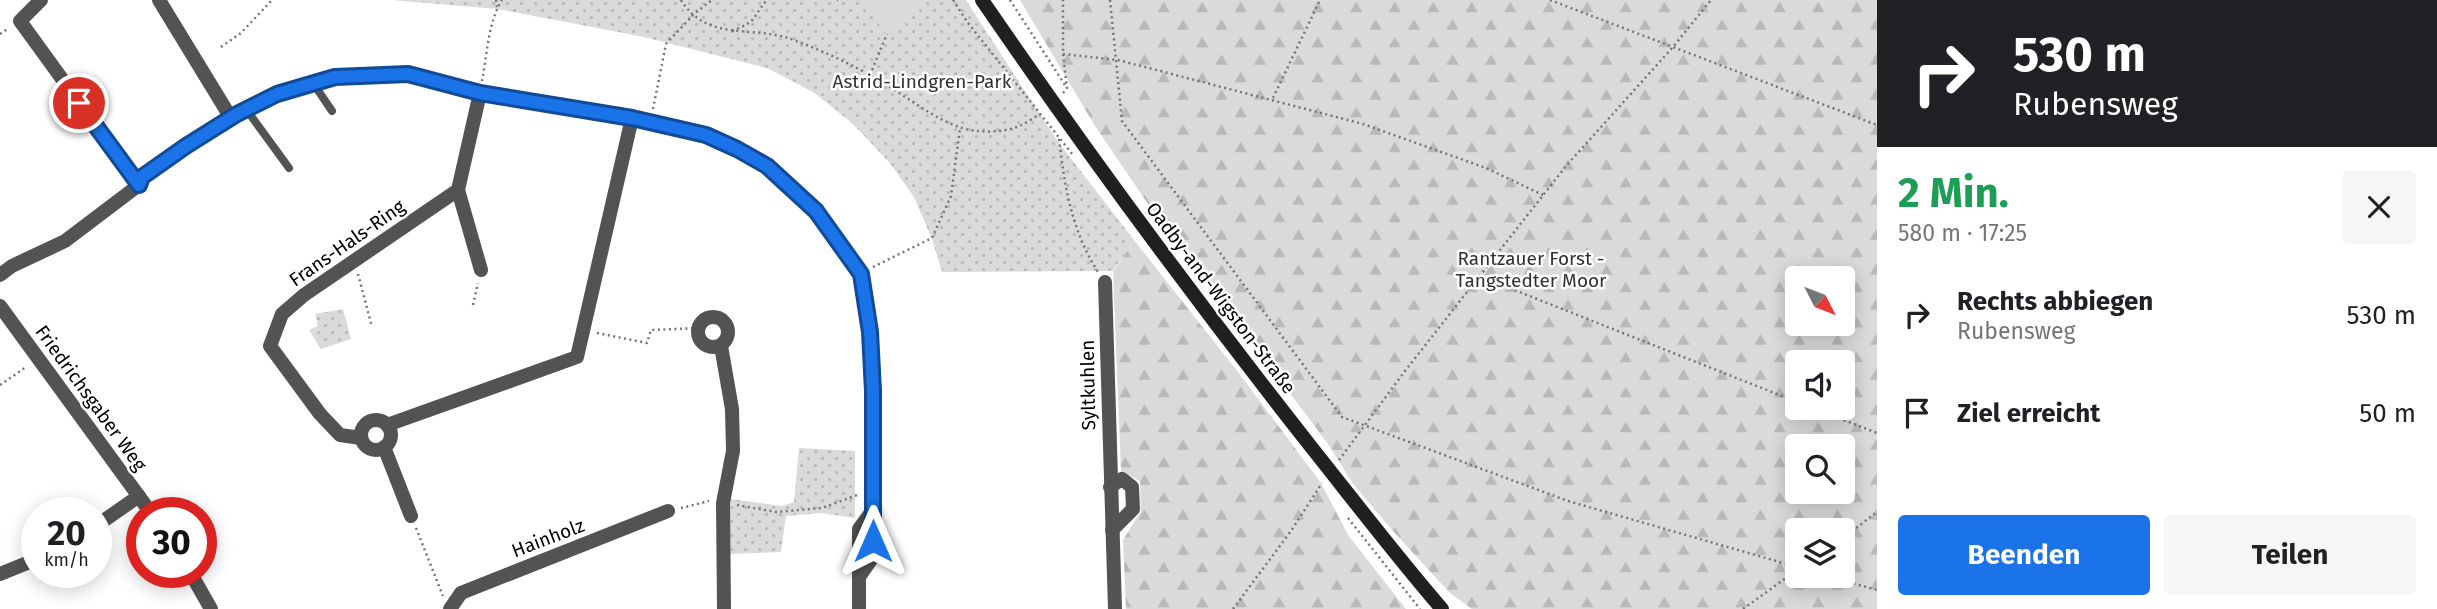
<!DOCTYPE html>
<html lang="de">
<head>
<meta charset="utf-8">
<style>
  body { margin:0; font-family:"Fira Sans",sans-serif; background:#f6f6f6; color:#202124; height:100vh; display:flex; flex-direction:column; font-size:26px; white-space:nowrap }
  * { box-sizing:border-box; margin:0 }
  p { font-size:23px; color:#757577 }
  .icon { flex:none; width:38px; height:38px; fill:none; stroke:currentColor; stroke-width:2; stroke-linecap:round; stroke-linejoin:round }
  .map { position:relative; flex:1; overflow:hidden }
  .panel { display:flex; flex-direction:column; background:#fff; width:560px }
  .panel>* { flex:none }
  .hud { background:#202124; color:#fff; overflow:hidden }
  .needle { width:46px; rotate:132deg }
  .controls { position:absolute; left:1785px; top:266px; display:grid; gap:14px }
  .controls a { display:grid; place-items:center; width:70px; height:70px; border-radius:7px; background:#fff; box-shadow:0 4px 18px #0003; font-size:35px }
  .speed { position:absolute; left:21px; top:497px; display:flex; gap:14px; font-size:35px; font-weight:700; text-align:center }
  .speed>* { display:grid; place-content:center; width:91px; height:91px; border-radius:50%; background:#fff; box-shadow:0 4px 18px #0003; line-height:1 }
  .speed small { font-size:18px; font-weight:400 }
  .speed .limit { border:10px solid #d22; background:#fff; color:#111 }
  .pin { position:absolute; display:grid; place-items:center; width:60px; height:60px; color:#fff; margin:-30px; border:4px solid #fff; border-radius:50%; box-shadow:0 2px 7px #0007 }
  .me { position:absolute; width:77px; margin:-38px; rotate:0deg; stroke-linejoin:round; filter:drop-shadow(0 0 5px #0008) }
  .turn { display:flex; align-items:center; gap:24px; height:147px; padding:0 21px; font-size:32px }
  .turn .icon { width:91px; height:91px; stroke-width:2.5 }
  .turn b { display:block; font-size:49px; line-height:60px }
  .round { display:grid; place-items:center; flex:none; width:74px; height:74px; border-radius:7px; background:#f6f6f6 }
  .headline { display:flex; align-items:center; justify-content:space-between; height:119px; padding:0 21px }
  h1 { font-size:42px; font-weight:700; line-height:52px; color:#1e9e55 }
  .primary-button { display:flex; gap:14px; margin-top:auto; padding:14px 21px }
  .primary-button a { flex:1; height:80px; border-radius:7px; background:#1a73e8; color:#fff; font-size:28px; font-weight:700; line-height:80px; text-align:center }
  .primary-button a+a { background:#f6f6f6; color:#202124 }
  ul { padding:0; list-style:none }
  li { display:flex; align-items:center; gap:21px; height:98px; padding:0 21px }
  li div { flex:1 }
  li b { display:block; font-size:26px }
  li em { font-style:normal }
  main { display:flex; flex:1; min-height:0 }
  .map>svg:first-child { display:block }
</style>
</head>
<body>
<main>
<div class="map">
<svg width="1877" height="609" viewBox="0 0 1877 609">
  <defs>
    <pattern id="grass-dots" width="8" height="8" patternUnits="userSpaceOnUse" patternTransform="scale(1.75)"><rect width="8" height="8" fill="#dadada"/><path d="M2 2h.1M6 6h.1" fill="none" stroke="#b9b9b9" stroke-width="1.8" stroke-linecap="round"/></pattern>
    <pattern id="forest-firs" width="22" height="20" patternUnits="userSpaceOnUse" patternTransform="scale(1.75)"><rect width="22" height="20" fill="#dadada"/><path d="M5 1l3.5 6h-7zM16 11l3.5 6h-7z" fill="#b9b9b9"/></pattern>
  </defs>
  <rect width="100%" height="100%" fill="#fff"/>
  <g fill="url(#grass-dots)">
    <polygon points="391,0 966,0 1056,139 1134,240 1113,271 942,272 932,239 914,197 889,162 852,123 813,92 767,68 644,37 498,9"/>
    <polygon points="343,309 351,339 321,349 309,330 318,326 315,314"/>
    <polygon points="799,448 855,451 855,518 821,513 786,516 781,552 729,554 730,499 782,506 794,502"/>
  </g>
  <g fill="url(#forest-firs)" fill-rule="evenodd">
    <path d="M 1020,0 L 1877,0 L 1877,609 L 1472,609 L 1450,593 L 1393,531 L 1353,484 L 1328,444 L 1148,204 L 1095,126 ZM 1797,278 L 1843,278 L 1843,324 L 1797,324 ZM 1797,362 L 1843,362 L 1843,408 L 1797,408 ZM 1797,446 L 1843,446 L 1843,492 L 1797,492 ZM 1797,530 L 1843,530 L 1843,576 L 1797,576 Z"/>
    <polygon points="1134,240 1238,372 1321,483 1348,535 1406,609 1126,609 1123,540 1141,511 1140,481 1121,471 1113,272"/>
  </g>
  <polygon fill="#dadada" points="859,0 914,0 919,7 887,34"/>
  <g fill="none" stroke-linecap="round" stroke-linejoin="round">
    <g stroke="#757575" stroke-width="2.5" stroke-dasharray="2 3.5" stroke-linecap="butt">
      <polyline points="496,0 497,7"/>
      <path d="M 681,0 C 706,41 750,26 788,38 C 819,49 852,64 880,81 C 906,96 931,117 959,127 C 975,133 1001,133 1017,127 C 1025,124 1033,118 1040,114"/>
      <polyline points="837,0 838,0"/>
      <polyline points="953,0 968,23 1073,155"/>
      <polyline points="1010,0 1065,85"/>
      <polyline points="1110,0 1122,121 1342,417 1568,501 1797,567"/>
      <polyline points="1550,0 1877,125"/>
      <path d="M 732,31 C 759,20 750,20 767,0"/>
      <polyline points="0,34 9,28"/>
      <polyline points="221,47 241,33 272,0"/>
      <polyline points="1063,54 1118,60 1363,124 1486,168 1543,195"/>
      <polyline points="870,75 887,34"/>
      <path d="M 482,81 C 487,56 488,22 502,0"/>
      <polyline points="1063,93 1067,88 1063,54 1063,0"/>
      <polyline points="1273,98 1320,0"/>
      <polyline points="653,109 666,44 694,14 712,0"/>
      <path d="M 1059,139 C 1065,188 1071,229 1098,272"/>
      <polyline points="873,267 932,238 951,196 960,128"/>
      <polyline points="358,274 372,327"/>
      <polyline points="1479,276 1797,402"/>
      <polyline points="473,305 478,283"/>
      <polyline points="597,333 647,343 651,330 697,328"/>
      <polyline points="0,385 26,367"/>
      <polyline points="1813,408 1877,433"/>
      <polyline points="1339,460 1405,371 1566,166 1673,47 1711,0"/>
      <polyline points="737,505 776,512 822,508 860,494"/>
      <polyline points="681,508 709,501"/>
      <polyline points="1348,518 1420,609"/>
      <polyline points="416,528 443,596"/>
      <polyline points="1843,538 1877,512"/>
      <polyline points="1827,576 1877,590"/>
      <polyline points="1233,609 1291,531 1322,483"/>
      <polyline points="1743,609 1797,570"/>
    </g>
    <g stroke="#535353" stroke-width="8">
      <polyline points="313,83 332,111"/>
      <polyline points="246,109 289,168"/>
    </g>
    <g stroke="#535353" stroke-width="14">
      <polyline points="41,0 20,21 139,185"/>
      <polyline points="159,0 231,118"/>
      <polyline points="458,190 481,270"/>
      <polyline points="0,275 12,266 65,241 139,185 142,177 186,146 246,109 277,94 335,77 407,74 480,93 632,118 706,135 737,149 767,166 816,211 861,273 870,332 873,391 873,557 859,577"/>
      <polyline points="1105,282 1115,609"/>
      <polyline points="0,306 151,513"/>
      <circle cx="713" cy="332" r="15"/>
      <polyline points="721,346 732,409 733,451 723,503 724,609"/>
      <circle cx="376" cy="435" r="15"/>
      <polyline points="387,425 577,357 632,118"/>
      <polyline points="361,438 340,435 320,414 270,346 282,314 304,295 458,190 480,93"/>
      <polyline points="384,447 411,516"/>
      <polyline points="1110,487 1122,479 1132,487 1133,509 1112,530"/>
      <polyline points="96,526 139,496"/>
      <polyline points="190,572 211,609"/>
      <polyline points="0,574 37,559"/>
      <polyline points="450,609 461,593 668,511"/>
      <polyline points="859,609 859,529 873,510"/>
    </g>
    <path stroke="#202020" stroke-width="14" d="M 982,0 C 1087,153 1197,302 1312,448 C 1355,502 1397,557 1442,609"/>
  </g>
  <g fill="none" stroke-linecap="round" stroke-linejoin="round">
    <defs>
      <polyline id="route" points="79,103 139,185 142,177 186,146 237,114 277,94 335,77 408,74 480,93 632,118 706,135 737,149 767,166 816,211 861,274 870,332 873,391 873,541"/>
    </defs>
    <use href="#route" stroke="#114b97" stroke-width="18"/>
    <use href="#route" stroke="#1a73e8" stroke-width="12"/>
  </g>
  <g text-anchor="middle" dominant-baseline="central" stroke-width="5" stroke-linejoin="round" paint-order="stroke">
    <g font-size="19" fill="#313131" stroke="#fff">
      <text x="922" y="81">Astrid-Lindgren-Park</text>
      <text x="1531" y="258">Rantzauer Forst -<tspan x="1531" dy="22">Tangstedter Moor</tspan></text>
    </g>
    <g font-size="19" fill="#000" stroke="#fff">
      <text transform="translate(347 243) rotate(-35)">Frans-Hals-Ring</text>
      <text transform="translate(1221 298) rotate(53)">Oadby-and-Wigston-Straße</text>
      <text transform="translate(1088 385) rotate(-91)">Syltkuhlen</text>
      <text transform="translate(91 398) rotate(54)">Friedrichsgaber Weg</text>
      <text transform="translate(548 538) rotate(-21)">Hainholz</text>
    </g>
  </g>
</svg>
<div class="controls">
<a><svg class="needle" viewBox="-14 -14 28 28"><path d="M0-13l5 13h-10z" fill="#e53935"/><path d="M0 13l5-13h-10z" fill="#757577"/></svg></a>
<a><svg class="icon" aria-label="sound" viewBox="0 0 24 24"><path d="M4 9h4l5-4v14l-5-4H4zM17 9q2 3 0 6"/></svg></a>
<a><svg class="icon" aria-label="search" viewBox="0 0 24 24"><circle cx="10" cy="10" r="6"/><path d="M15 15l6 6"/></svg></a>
<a><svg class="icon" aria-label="layers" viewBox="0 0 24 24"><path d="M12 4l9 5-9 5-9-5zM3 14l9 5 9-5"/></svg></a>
</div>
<div class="speed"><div>20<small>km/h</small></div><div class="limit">30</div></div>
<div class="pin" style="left:79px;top:103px;background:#d93025"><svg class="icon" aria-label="arrive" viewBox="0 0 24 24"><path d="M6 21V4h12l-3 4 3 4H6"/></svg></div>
<svg class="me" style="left:873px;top:541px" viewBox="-20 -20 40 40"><path d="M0-17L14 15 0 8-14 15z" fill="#1a73e8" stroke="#fff" stroke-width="4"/></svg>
</div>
<section class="panel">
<div class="hud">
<div class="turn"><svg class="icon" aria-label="right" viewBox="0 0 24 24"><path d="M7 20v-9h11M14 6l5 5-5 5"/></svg><div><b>530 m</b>Rubensweg</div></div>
</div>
<div class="headline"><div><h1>2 Min.</h1><p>580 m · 17:25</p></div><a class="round"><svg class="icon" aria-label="close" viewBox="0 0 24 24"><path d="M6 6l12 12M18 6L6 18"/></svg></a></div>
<ul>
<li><svg class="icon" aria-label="right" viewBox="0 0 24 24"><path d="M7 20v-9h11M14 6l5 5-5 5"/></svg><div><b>Rechts abbiegen</b><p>Rubensweg</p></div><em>530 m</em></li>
<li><svg class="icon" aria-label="arrive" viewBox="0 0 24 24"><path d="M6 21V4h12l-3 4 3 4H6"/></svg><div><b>Ziel erreicht</b></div><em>50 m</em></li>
</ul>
<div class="primary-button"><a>Beenden</a><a>Teilen</a></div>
</section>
</main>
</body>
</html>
